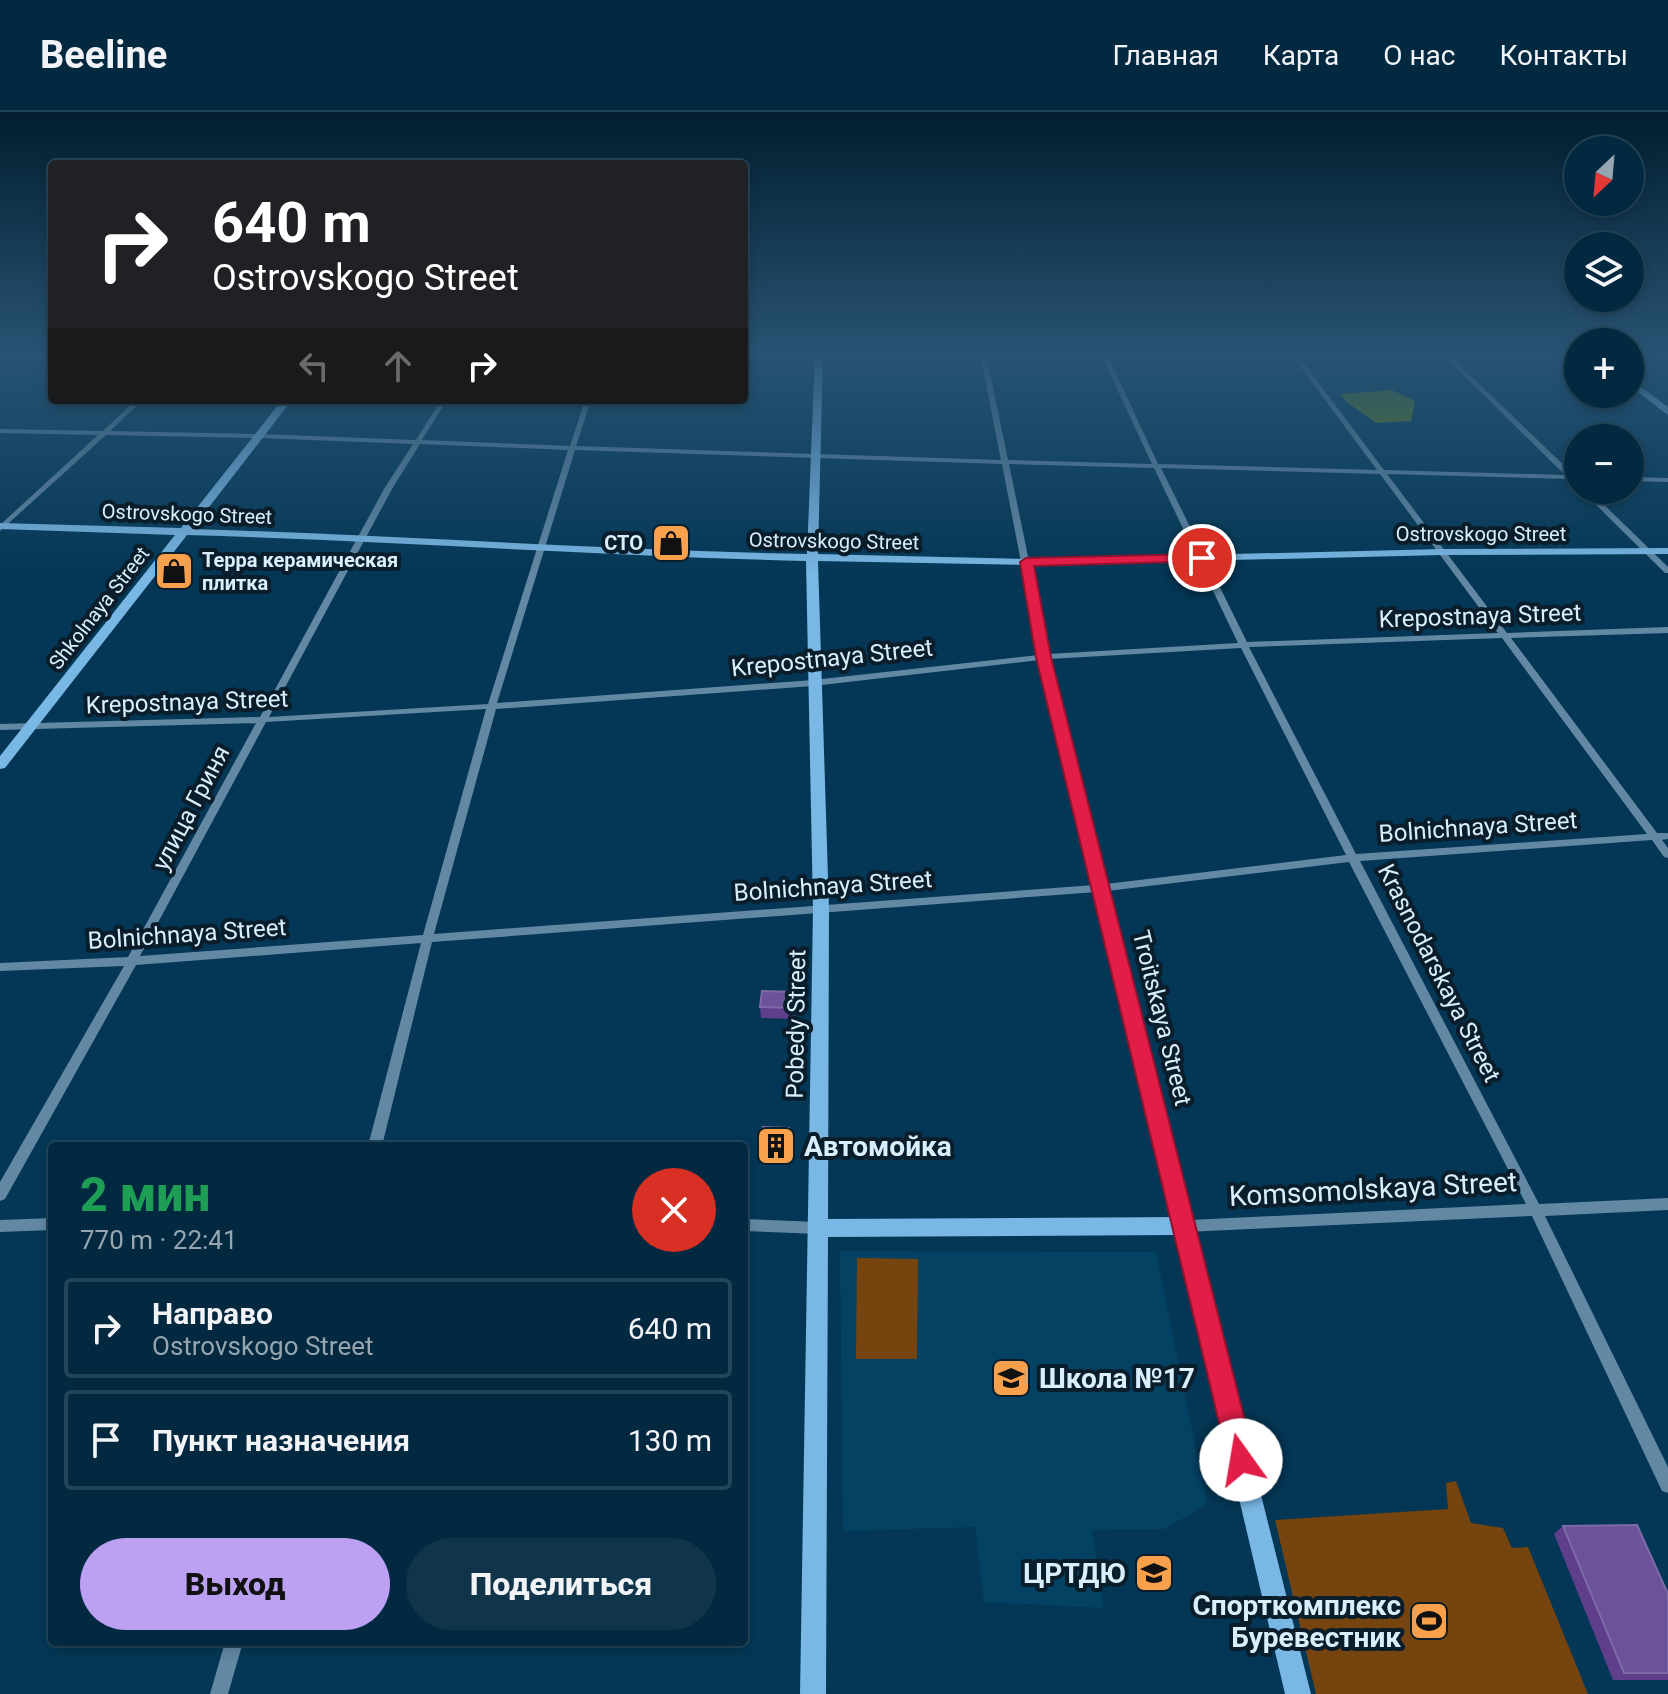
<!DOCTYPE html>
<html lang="ru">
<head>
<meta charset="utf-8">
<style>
  body { margin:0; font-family:Roboto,sans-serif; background:#10354b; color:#f1f3f6; height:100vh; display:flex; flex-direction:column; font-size:30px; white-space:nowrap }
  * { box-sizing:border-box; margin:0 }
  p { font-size:26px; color:#96a6b1 }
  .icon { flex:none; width:44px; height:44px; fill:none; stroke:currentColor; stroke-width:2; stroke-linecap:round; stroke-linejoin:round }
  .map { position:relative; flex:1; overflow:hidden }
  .panel { position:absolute; left:48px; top:1030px; width:700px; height:504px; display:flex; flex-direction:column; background:#022940; border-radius:8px; box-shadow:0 4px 12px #0003,0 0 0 2px #234559 }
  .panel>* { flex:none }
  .guide { position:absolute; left:48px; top:48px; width:700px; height:244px; border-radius:8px; box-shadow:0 4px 12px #0003,0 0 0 2px #234559; background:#202124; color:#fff; overflow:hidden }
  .needle { width:52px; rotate:206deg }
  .buttons { position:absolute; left:1564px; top:24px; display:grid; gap:16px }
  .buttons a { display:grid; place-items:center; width:80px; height:80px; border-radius:50%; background:#022940; box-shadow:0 4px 12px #0003,0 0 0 2px #234559; font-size:40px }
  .pin { position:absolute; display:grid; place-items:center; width:68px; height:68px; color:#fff; margin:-34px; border:4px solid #fff; border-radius:50%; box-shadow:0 2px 8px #0007 }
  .me { position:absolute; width:88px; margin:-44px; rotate:347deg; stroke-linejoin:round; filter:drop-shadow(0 0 6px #0008) }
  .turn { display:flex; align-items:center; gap:28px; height:168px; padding:0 32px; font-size:36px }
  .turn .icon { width:104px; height:104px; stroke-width:2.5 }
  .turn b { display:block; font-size:56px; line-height:68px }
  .lanes { display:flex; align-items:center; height:76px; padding:0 32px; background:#0003; justify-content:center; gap:40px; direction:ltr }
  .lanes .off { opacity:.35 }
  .round { display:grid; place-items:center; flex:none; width:84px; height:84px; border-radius:42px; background:#10354b }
  .summary { display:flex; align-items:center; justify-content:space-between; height:136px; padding:0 32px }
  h1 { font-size:48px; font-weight:800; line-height:60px; color:#1e9e55 }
  .action { display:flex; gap:16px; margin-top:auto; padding:16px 32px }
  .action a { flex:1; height:92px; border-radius:48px; background:#bca0f2; color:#111; font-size:32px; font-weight:800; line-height:92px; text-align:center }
  .action a+a { background:#10354b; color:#f1f3f6 }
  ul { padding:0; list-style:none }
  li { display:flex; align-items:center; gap:24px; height:100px; margin:0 16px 12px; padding:0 16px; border:4px solid #234559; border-radius:8px }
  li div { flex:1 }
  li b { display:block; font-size:30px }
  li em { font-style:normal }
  header { display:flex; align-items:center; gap:48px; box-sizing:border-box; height:112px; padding:0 40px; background:#022940; border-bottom:2px solid #234559 }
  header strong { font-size:38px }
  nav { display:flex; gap:44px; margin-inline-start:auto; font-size:28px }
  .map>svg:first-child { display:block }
</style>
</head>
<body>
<header>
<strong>Beeline</strong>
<nav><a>Главная</a><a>Карта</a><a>О нас</a><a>Контакты</a></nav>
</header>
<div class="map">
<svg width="1668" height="1582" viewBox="0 0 1668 1582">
  <rect width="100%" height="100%" fill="#033755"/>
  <polygon fill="#044264" points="840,1139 1156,1140 1207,1392 1165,1417 1092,1418 1104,1496 984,1490 975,1415 843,1419"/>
  <g fill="#76440e">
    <polygon points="857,1146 918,1147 917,1247 856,1247"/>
    <polygon points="1456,1369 1471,1411 1503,1416 1512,1436 1528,1435 1588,1582 1316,1582 1275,1408 1448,1397 1446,1371"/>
  </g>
  <polygon fill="#6b8106" points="1392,278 1415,289 1411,309 1376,311 1348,291 1340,282"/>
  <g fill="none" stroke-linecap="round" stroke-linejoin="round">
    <g fill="#6288a4" fill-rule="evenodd">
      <path d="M 980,242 L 986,242 L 1008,348 L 1152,352 L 1101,242 L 1107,242 L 1158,352 L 1377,358 L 1291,242 L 1297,242 L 1384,358 L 1565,363 L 1442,242 L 1448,242 L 1574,363 L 1578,363 L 1578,367 L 1574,369 L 1570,367 L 1387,362 L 1507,521 L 1668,515 L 1668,521 L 1511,526 L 1657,721 L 1668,721 L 1668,727 L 1662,728 L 1668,736 L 1668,746 L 1664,745 L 1652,728 L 1360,749 L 1539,1092 L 1668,1086 L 1668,1098 L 1545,1104 L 1668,1355 L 1668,1381 L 1662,1379 L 1532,1104 L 1185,1120 L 1180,1118 L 1097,780 L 432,830 L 382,1034 L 368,1034 L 421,831 L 136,853 L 5,1087 L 0,1089 L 0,1070 L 124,854 L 0,859 L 0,851 L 128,845 L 256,611 L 0,618 L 0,612 L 260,605 L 384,377 L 413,332 L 260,326 L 106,323 L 0,419 L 0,413 L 98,323 L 0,321 L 0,317 L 103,319 L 136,288 L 143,288 L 110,319 L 260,322 L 416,328 L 441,288 L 447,288 L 422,328 L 570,334 L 585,288 L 591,288 L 576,334 L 1001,348 ZM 420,332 L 568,338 L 488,592 L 269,605 L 392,377 ZM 575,338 L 1002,352 L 1039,543 L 813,568 L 497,591 ZM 1009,352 L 1154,356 L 1238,531 L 1048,542 ZM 1161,356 L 1380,362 L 1498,521 L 1247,530 ZM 1502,526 L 1647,722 L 1356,742 L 1249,535 ZM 1241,536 L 1346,743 L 1106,772 L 1049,547 ZM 1040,548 L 1095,773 L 434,822 L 496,597 L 813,574 ZM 486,597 L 423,823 L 140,844 L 266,610 ZM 1349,750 L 1526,1092 L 1190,1108 L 1107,779 Z"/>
      <polygon points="1630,365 1668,366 1668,370 1630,369"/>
      <polygon points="1581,378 1589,378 1668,455 1668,461 1665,461"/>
      <polygon points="52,1106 52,1118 0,1120 0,1108"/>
      <polygon points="744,1107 818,1110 823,1112 825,1116 823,1120 818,1122 744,1119"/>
      <polygon points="225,1530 243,1530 228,1582 210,1582"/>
    </g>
    <g fill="#79b7e4" fill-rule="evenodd">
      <path d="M 815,242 L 823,242 L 818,442 L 1026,447 L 1442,437 L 1668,436 L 1668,442 L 1442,443 L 1026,453 L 818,449 L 829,797 L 828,1107 L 1185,1105 L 1192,1108 L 1311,1582 L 1285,1582 L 1177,1123 L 828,1125 L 826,1582 L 800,1582 L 813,797 L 806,449 C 600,444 393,429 187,423 L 5,656 L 0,657 L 0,644 L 175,423 L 0,417 L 0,411 L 181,416 L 282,288 L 292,288 L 192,417 C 397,423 601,438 807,442 Z"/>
      <polygon points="1630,267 1668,295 1668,303 1630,274"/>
    </g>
  </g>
  <g fill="#5f3f8c">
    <polygon points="796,891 795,907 761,906 760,895"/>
    <polygon points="790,1026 788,1043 762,1042 761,1032"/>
    <polygon points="1563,1414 1668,1482 1668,1568 1613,1568 1554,1422"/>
  </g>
  <g fill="#6c5299" stroke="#7e6aa8" stroke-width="2">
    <polygon points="762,879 796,880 794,896 760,895"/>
    <polygon points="763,1015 789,1016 788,1033 761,1032"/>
    <polygon points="1637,1413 1668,1482 1668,1561 1624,1561 1563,1414"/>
  </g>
  <linearGradient id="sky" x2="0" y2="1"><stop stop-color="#021e2f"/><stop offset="0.52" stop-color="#285373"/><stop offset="1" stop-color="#285373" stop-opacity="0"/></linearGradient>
  <rect width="1668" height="464" fill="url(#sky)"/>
  <polygon fill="#e11d48" stroke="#92132f" stroke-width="2" points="1202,442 1207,443 1207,449 1034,454 1051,545 1255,1348 1251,1358 1241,1362 1232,1358 1228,1348 1036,545 1020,450 1026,446"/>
  <defs>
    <symbol id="shop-square" viewBox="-11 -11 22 22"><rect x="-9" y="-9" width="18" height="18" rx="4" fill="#f9a04c" stroke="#0a1d2b"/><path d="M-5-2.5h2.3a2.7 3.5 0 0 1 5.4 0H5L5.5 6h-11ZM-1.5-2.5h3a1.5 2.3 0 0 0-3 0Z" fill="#111"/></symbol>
    <symbol id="building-square" viewBox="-11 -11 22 22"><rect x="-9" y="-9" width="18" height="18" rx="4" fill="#f9a04c" stroke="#0a1d2b"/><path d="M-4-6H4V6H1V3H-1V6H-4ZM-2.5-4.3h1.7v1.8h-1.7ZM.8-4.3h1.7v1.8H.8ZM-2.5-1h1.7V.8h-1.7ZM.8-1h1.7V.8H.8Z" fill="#111"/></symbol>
    <symbol id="school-square" viewBox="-11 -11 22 22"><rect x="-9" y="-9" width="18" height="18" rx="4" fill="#f9a04c" stroke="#0a1d2b"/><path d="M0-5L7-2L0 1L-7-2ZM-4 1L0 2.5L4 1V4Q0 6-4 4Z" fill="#111"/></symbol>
    <symbol id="stadium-square" viewBox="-11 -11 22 22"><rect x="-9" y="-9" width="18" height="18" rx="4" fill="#f9a04c" stroke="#0a1d2b"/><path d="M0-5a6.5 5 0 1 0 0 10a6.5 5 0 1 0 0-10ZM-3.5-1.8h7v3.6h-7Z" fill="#111"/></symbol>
  </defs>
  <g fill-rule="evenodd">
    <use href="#shop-square" x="649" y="409" width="44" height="44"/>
    <use href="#shop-square" x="152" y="437" width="44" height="44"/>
    <use href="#building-square" x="754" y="1012" width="44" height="44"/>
    <use href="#school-square" x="989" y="1244" width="44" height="44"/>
    <use href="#school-square" x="1132" y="1439" width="44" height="44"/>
    <use href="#stadium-square" x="1407" y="1487" width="44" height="44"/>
  </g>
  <g text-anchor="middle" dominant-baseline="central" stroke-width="8" stroke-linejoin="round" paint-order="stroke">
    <g font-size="20" fill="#daeefd" stroke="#0a1d2b">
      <text transform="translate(187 402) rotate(2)">Ostrovskogo Street</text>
      <text x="1481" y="422">Ostrovskogo Street</text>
      <text transform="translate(834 429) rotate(1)">Ostrovskogo Street</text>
      <text transform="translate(99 496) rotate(-52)">Shkolnaya Street</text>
    </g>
    <g font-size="20" font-weight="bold" fill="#daeefd" stroke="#0a1d2b" text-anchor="end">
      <text x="643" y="431">СТО</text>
      <text x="202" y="448" text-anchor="start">Терра керамическая<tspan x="202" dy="23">плитка</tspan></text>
    </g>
    <g font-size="24" fill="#daeefd" stroke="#0a1d2b">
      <text transform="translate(1480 504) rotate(-2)">Krepostnaya Street</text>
      <text transform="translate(832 546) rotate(-6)">Krepostnaya Street</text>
      <text transform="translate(187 590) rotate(-2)">Krepostnaya Street</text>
      <text transform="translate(191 696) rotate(-62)">улица Гриня</text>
      <text transform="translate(1478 715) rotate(-4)">Bolnichnaya Street</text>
      <text transform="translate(833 774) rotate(-4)">Bolnichnaya Street</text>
      <text transform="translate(187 822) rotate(-4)">Bolnichnaya Street</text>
      <text transform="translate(1439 861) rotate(63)">Krasnodarskaya Street</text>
      <text transform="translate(1162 906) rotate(76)">Troitskaya Street</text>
      <text transform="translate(796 912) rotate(-89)">Pobedy Street</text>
    </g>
    <g font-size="28" font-weight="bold" fill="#daeefd" stroke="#0a1d2b" text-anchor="start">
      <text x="804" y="1034">Автомойка</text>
      <text x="1039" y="1266">Школа №17</text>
      <text x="1126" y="1461" text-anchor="end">ЦРТДЮ</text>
      <text x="1401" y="1493" text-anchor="end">Cпорткомплекс<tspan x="1401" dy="32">Буревестник</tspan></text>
    </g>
    <g font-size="28" fill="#daeefd" stroke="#0a1d2b">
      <text transform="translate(1373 1077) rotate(-3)">Komsomolskaya Street</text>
    </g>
  </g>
</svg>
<div class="buttons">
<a><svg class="needle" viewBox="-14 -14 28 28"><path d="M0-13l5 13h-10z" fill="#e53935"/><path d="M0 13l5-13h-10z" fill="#96a6b1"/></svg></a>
<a><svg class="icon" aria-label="layers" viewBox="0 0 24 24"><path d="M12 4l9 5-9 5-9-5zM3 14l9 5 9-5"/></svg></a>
<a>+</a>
<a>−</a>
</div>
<div class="pin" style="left:1202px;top:446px;background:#d93025"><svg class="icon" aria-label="arrive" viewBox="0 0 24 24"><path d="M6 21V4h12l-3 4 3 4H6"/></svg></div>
<svg class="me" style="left:1241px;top:1348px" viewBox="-20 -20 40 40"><circle r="19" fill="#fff"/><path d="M0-13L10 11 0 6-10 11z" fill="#e11d48"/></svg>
<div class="guide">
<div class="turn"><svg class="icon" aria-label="right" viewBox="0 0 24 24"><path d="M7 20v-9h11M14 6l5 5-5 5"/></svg><div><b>640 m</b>Ostrovskogo Street</div></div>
<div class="lanes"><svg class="icon off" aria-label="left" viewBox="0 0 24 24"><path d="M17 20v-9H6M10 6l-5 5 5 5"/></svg><svg class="icon off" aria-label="ahead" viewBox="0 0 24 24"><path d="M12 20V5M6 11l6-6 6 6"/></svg><svg class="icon" aria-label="right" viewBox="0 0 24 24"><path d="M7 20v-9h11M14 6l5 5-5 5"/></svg></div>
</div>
<section class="panel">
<div class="summary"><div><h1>2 мин</h1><p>770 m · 22:41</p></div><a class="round" style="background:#d93025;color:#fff"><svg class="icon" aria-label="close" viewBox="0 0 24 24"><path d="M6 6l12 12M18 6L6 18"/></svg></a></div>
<ul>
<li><svg class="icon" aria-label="right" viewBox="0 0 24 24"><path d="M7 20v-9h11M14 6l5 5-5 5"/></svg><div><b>Направо</b><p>Ostrovskogo Street</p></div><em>640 m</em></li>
<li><svg class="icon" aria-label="arrive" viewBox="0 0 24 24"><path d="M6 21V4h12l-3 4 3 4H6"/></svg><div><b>Пункт назначения</b></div><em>130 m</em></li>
</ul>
<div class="action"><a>Выход</a><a>Поделиться</a></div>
</section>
</div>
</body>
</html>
